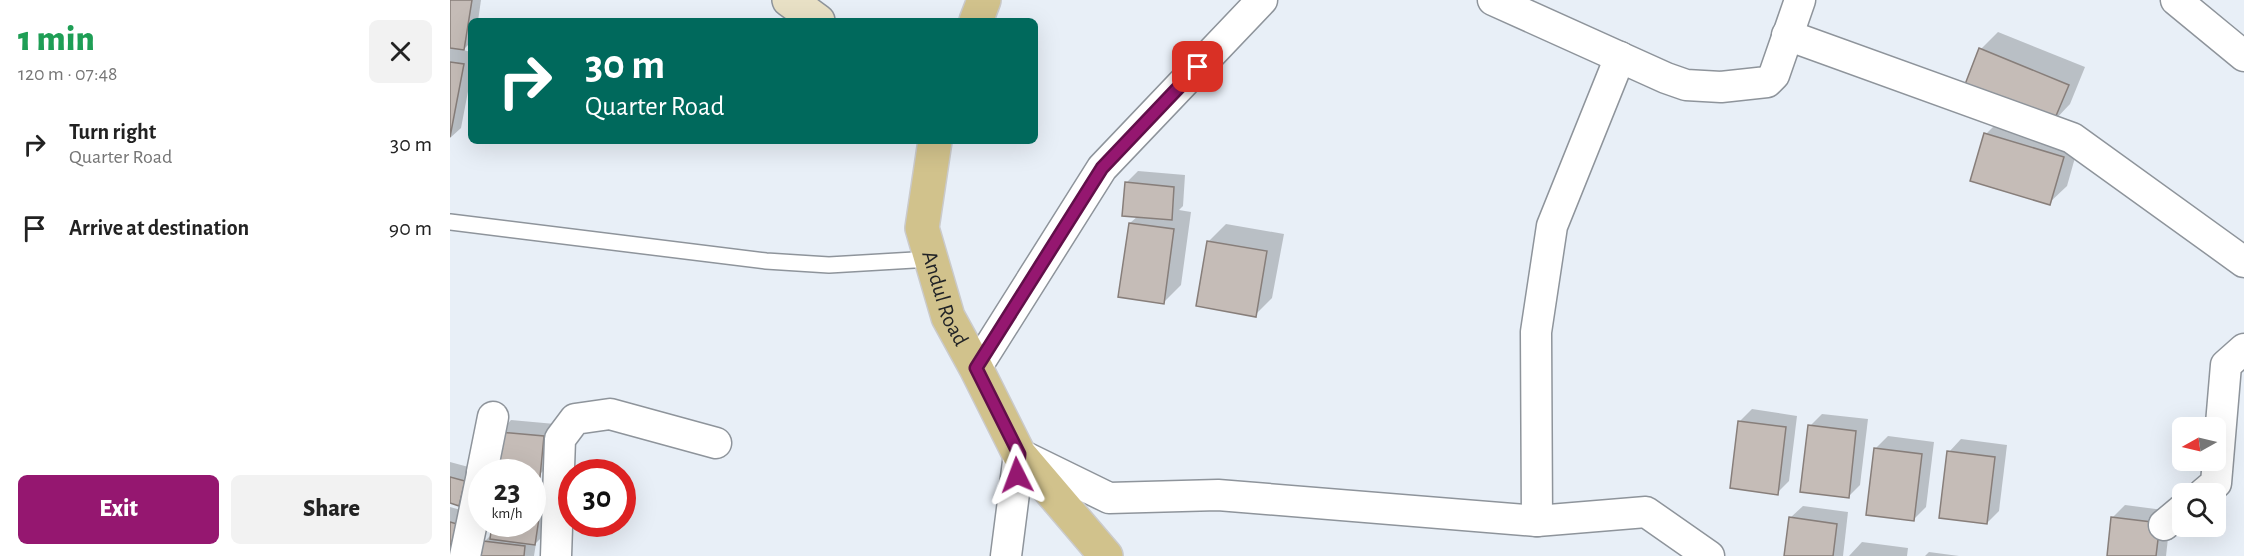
<!DOCTYPE html>
<html lang="en">
<head>
<meta charset="utf-8">
<style>
  body { margin:0; font-family:"Alegreya Sans",sans-serif; background:#f2f2f2; color:#222; height:100vh; display:flex; flex-direction:column; font-size:22px; white-space:nowrap }
  * { box-sizing:border-box; margin:0 }
  p { font-size:20px; color:#767676 }
  .icon { flex:none; width:33px; height:33px; fill:none; stroke:currentColor; stroke-width:2; stroke-linecap:round; stroke-linejoin:round }
  .map { position:relative; flex:1; overflow:hidden }
  .side { display:flex; flex-direction:column; background:#fff; width:450px }
  .side>* { flex:none }
  .guide { position:absolute; left:18px; top:18px; width:570px; height:126px; border-radius:9px; box-shadow:0 6px 24px #0002; background:#00695c; color:#fff; overflow:hidden }
  .needle { width:39px; rotate:262deg }
  .fabs { position:absolute; left:1722px; top:417px; display:grid; gap:12px }
  .fabs a { display:grid; place-items:center; width:54px; height:54px; border-radius:9px; background:#fff; box-shadow:0 6px 24px #0002; font-size:30px }
  .speed { position:absolute; left:18px; top:459px; display:flex; gap:12px; font-size:30px; font-weight:700; text-align:center }
  .speed>* { display:grid; place-content:center; width:78px; height:78px; border-radius:50%; background:#fff; box-shadow:0 6px 24px #0002; line-height:1 }
  .speed small { font-size:15px; font-weight:400 }
  .speed .limit { border:9px solid #d22; background:#fff; color:#111 }
  .pin { position:absolute; display:grid; place-items:center; width:51px; height:51px; color:#fff; margin:-26px; border-radius:12px; box-shadow:0 3px 9px #0006 }
  .me { position:absolute; width:66px; margin:-33px; rotate:357deg; stroke-linejoin:round; filter:drop-shadow(0 0 4px #0008) }
  .turn { display:flex; align-items:center; gap:21px; height:126px; padding:0 18px; font-size:27px }
  .turn .icon { width:78px; height:78px; stroke-width:2.5 }
  .turn b { display:block; font-size:42px; line-height:51px }
  .round { display:grid; place-items:center; flex:none; width:63px; height:63px; border-radius:9px; background:#f2f2f2 }
  .headline { display:flex; align-items:center; justify-content:space-between; height:102px; padding:0 18px }
  h1 { font-size:36px; font-weight:800; line-height:45px; color:#1e9e55 }
  .button { display:flex; gap:12px; margin-top:auto; padding:12px 18px }
  .button a { flex:1; height:69px; border-radius:9px; background:#951770; color:#fff; font-size:24px; font-weight:800; line-height:69px; text-align:center }
  .button a+a { background:#f2f2f2; color:#222 }
  ul { padding:0; list-style:none }
  li { display:flex; align-items:center; gap:18px; height:84px; padding:0 18px }
  li div { flex:1 }
  li b { display:block; font-size:22px }
  li em { font-style:normal }
  main { display:flex; flex:1; min-height:0 }
  .map>svg:first-child { display:block }
</style>
</head>
<body>
<main>
<section class="side">
<div class="headline"><div><h1>1 min</h1><p>120 m · 07:48</p></div><a class="round"><svg class="icon" aria-label="close" viewBox="0 0 24 24"><path d="M6 6l12 12M18 6L6 18"/></svg></a></div>
<ul>
<li><svg class="icon" aria-label="right" viewBox="0 0 24 24"><path d="M7 20v-9h11M14 6l5 5-5 5"/></svg><div><b>Turn right</b><p>Quarter Road</p></div><em>30 m</em></li>
<li><svg class="icon" aria-label="arrive" viewBox="0 0 24 24"><path d="M6 21V4h12l-3 4 3 4H6"/></svg><div><b>Arrive at destination</b></div><em>90 m</em></li>
</ul>
<div class="button"><a>Exit</a><a>Share</a></div>
</section>
<div class="map">
<svg width="1794" height="556" viewBox="0 0 1794 556">
  <rect width="100%" height="100%" fill="#e8eff7"/>
  <g fill="#0003">
    <polygon points="0,0 31,0 28,21 21,21 21,42 13,50 21,52 21,76 11,128 0,138"/>
    <polygon points="1548,32 1635,67 1620,104 1603,122 1531,49"/>
    <polygon points="1553,117 1630,140 1617,186 1599,203 1536,134"/>
    <polygon points="688,171 735,175 733,206 729,210 741,212 731,285 714,302 680,223 688,216 676,183"/>
    <polygon points="776,224 834,234 822,298 805,315 748,305 759,241"/>
    <polygon points="1302,409 1347,416 1339,481 1327,493 1289,422"/>
    <polygon points="1372,414 1418,419 1410,485 1398,497 1360,426"/>
    <polygon points="61,420 105,424 101,463 89,475 82,472 46,471 49,433"/>
    <polygon points="1438,436 1484,442 1476,507 1463,520 1426,448"/>
    <polygon points="1511,439 1557,445 1549,511 1537,523 1499,452"/>
    <polygon points="0,462 26,469 20,492 8,504 0,502"/>
    <polygon points="82,483 103,486 97,532 86,543 84,556 33,556 35,541 42,534 44,524 82,524"/>
    <polygon points="1675,505 1721,511 1716,556 1658,556 1663,517"/>
    <polygon points="1353,506 1398,512 1393,556 1336,556 1340,518"/>
    <polygon points="0,507 18,512 4,556 0,556"/>
    <polygon points="1412,542 1458,548 1457,556 1399,556"/>
    <polygon points="1479,552 1509,556 1475,556"/>
  </g>
  <g fill="#c5bcb7" stroke="#877e7a" stroke-width="1.5">
    <polygon points="0,0 22,0 14,50 0,48"/>
    <polygon points="1529,48 1619,85 1603,123 1514,87"/>
    <polygon points="0,62 14,64 0,137"/>
    <polygon points="1534,133 1614,157 1600,205 1520,181"/>
    <polygon points="675,182 724,187 722,220 672,216"/>
    <polygon points="679,223 724,229 714,304 668,297"/>
    <polygon points="757,241 817,251 806,317 746,306"/>
    <polygon points="1288,421 1336,427 1328,495 1280,488"/>
    <polygon points="1358,425 1406,431 1399,498 1350,492"/>
    <polygon points="48,432 94,436 90,477 82,476 82,472 44,472"/>
    <polygon points="1424,448 1472,454 1464,521 1416,515"/>
    <polygon points="1497,451 1545,457 1537,524 1489,518"/>
    <polygon points="0,477 15,481 9,506 0,503"/>
    <polygon points="82,497 92,498 85,545 40,539 42,524 82,524"/>
    <polygon points="1339,517 1387,524 1383,556 1334,556"/>
    <polygon points="1661,517 1710,523 1706,556 1657,556"/>
    <polygon points="0,522 7,524 0,549"/>
    <polygon points="33,541 75,546 74,556 31,556"/>
  </g>
  <g fill="none" stroke-linecap="round" stroke-linejoin="round">
    <defs>
      <polyline id="service" points="0,222 316,261 379,265 481,259"/>
      <g id="minor">
        <polyline points="1043,0 1216,78 1236,85 1271,87 1317,82 1324,75 1350,0"/>
        <polyline points="1726,0 1794,56"/>
        <polyline points="1337,35 1622,138 1794,262"/>
        <polyline points="526,368 652,168 812,0"/>
        <polyline points="32,472 43,417"/>
        <polyline points="1753,494 1766,483 1776,365 1794,349"/>
        <polyline points="1087,521 1086,332 1102,226 1170,57"/>
        <polyline points="1714,525 1732,510"/>
        <polyline points="15,556 32,474"/>
        <polyline points="106,556 110,439 125,419 160,414 266,443"/>
        <polyline points="556,556 569,454 659,498 768,495 1087,521 1196,512 1259,556"/>
      </g>
      <polyline id="secondary" points="339,0 368,21"/>
      <g id="primary">
        <polyline points="526,21 534,0"/>
        <path id="s1" d="M 485,141 L 472,228 L 498,317 L 526,368 L 569,454 L 656,556"/>
      </g>
    </defs>
    <use href="#service" stroke="#8e949b" stroke-width="18"/>
    <use href="#minor" stroke="#8e949b" stroke-width="33"/>
    <use href="#secondary" stroke="#8e949b" stroke-width="36"/>
    <use href="#primary" stroke="#cacacb" stroke-width="36"/>
    <use href="#service" stroke="#fff" stroke-width="15"/>
    <use href="#minor" stroke="#fff" stroke-width="30"/>
    <use href="#secondary" stroke="#e8e0c5" stroke-width="33"/>
    <use href="#primary" stroke="#d1c28c" stroke-width="33"/>
  </g>
  <g fill="none" stroke-linecap="round" stroke-linejoin="round">
    <defs>
      <polyline id="route" points="567,475 569,454 526,368 652,168 748,67"/>
    </defs>
    <use href="#route" stroke="#610f49" stroke-width="15"/>
    <use href="#route" stroke="#951770" stroke-width="10"/>
  </g>
  <g text-anchor="middle" dominant-baseline="central" stroke-width="4.5" stroke-linejoin="round" paint-order="stroke">
    <g font-size="22" fill="#212326" stroke="#e8eff7">
      <text stroke="none"><textPath href="#s1" startOffset="162">Andul Road</textPath></text>
    </g>
  </g>
</svg>
<div class="fabs">
<a><svg class="needle" viewBox="-14 -14 28 28"><path d="M0-13l5 13h-10z" fill="#e53935"/><path d="M0 13l5-13h-10z" fill="#767676"/></svg></a>
<a><svg class="icon" aria-label="search" viewBox="0 0 24 24"><circle cx="10" cy="10" r="6"/><path d="M15 15l6 6"/></svg></a>
</div>
<div class="speed"><div>23<small>km/h</small></div><div class="limit">30</div></div>
<div class="pin" style="left:748px;top:67px;background:#d93025"><svg class="icon" aria-label="arrive" viewBox="0 0 24 24"><path d="M6 21V4h12l-3 4 3 4H6"/></svg></div>
<svg class="me" style="left:567px;top:475px" viewBox="-20 -20 40 40"><path d="M0-17L14 15 0 8-14 15z" fill="#951770" stroke="#fff" stroke-width="4"/></svg>
<div class="guide">
<div class="turn"><svg class="icon" aria-label="right" viewBox="0 0 24 24"><path d="M7 20v-9h11M14 6l5 5-5 5"/></svg><div><b>30 m</b>Quarter Road</div></div>
</div>
</div>
</main>
</body>
</html>
